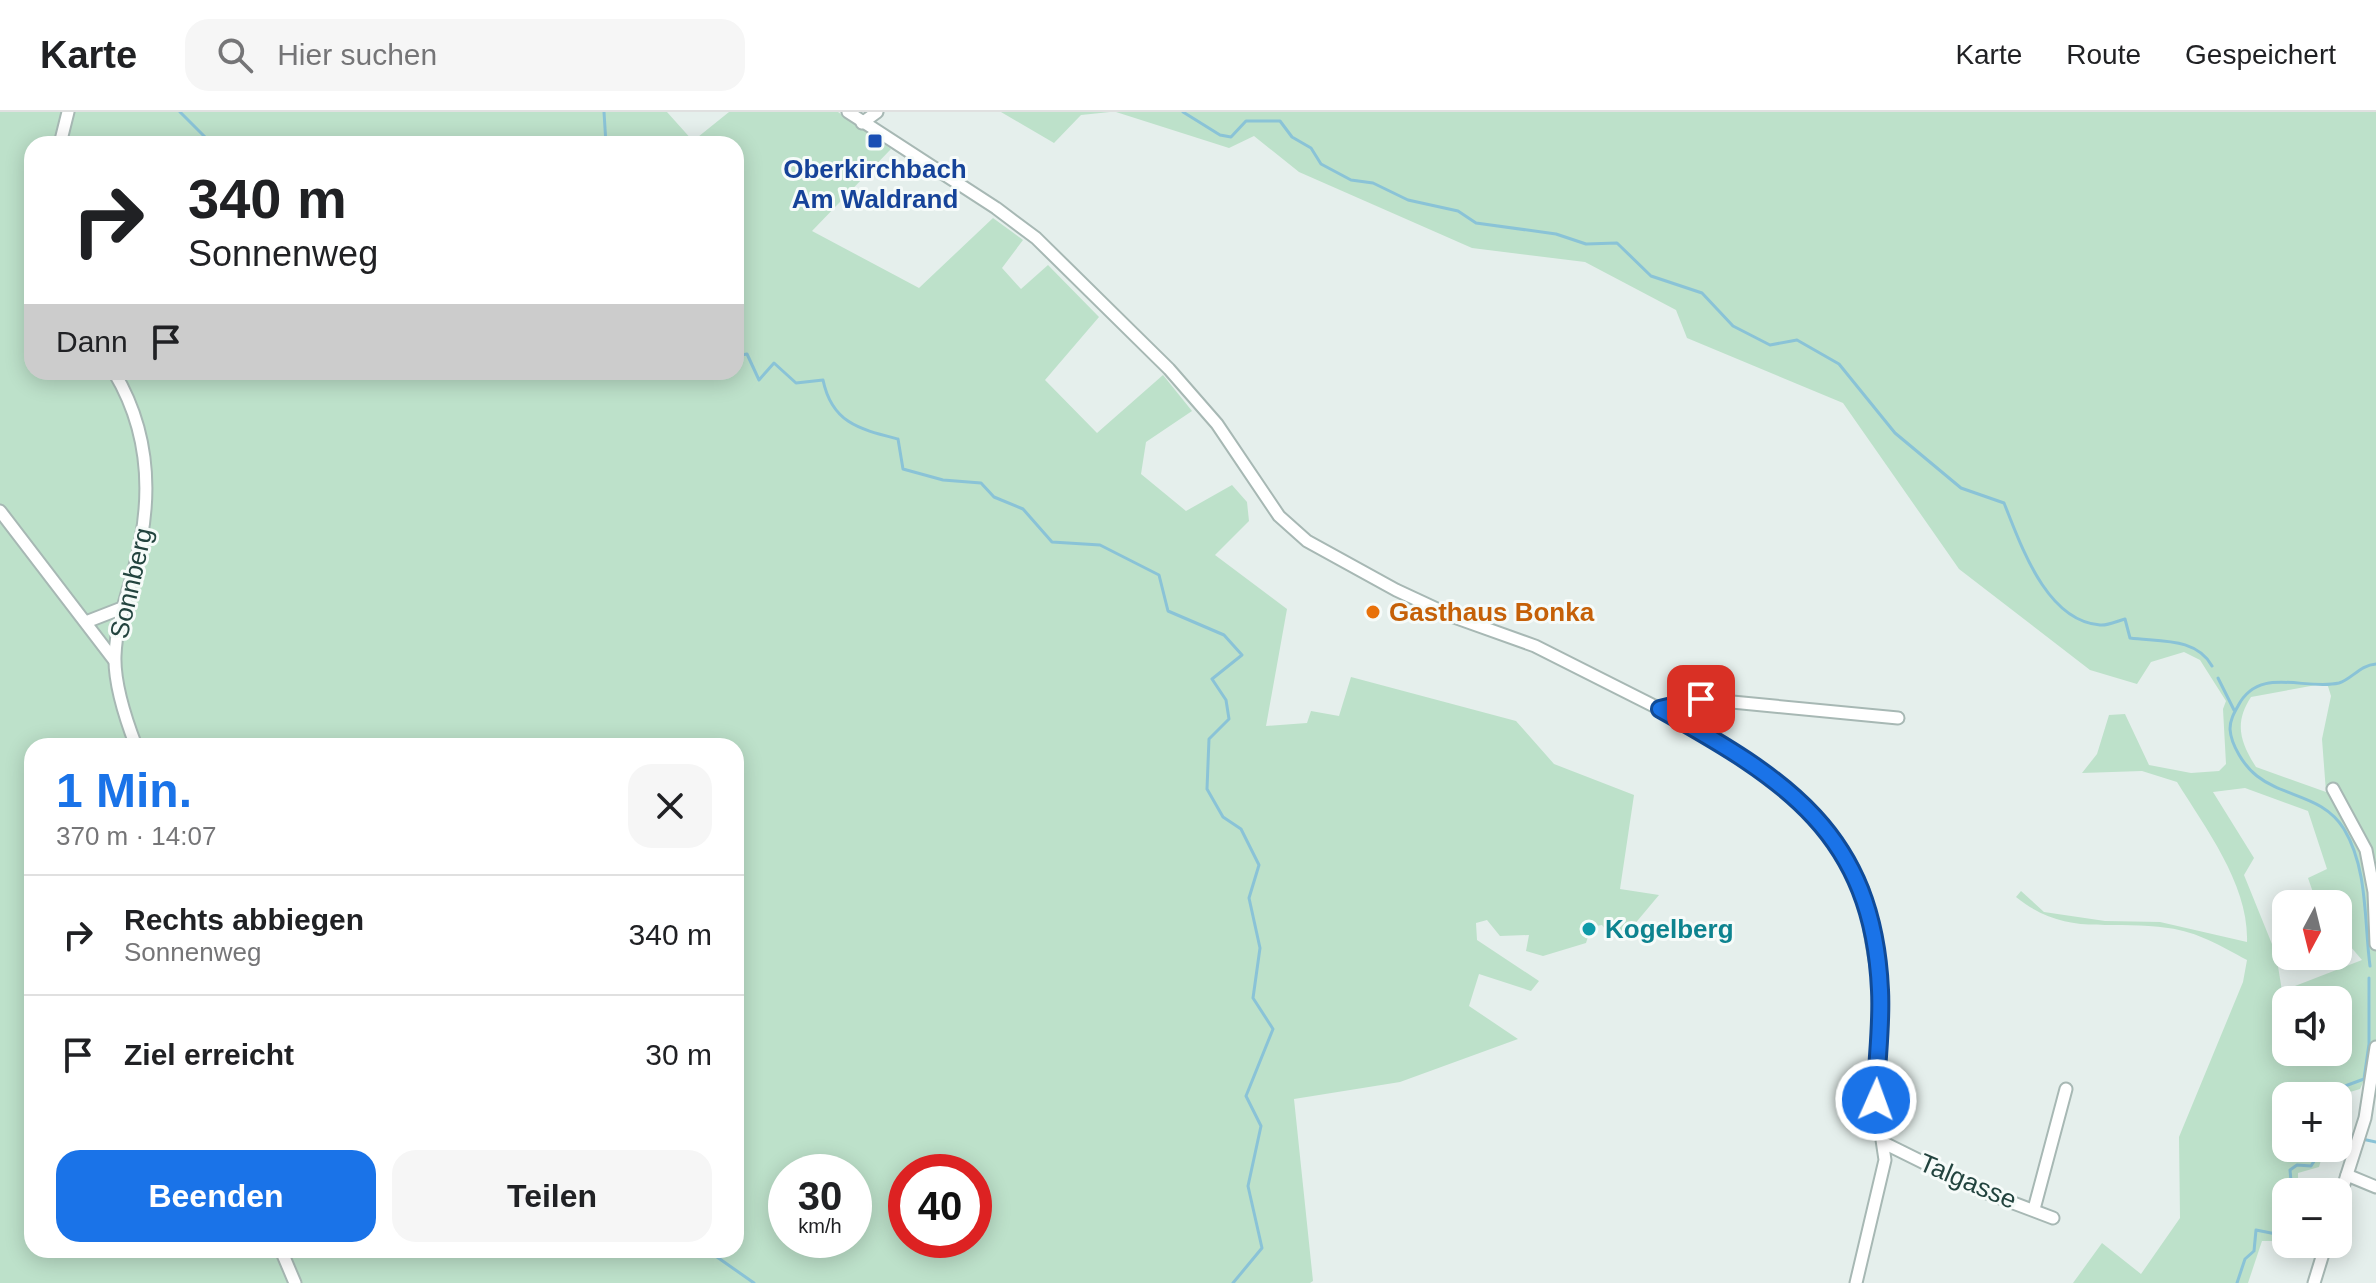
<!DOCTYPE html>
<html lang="de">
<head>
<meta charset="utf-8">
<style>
  body { margin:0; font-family:Arial,sans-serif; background:#f6f6f6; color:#202124; height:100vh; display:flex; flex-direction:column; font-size:30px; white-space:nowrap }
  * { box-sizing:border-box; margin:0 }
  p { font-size:26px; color:#757577 }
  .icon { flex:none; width:44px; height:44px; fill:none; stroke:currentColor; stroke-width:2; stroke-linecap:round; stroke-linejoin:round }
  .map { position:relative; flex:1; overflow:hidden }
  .details { position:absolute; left:24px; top:626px; width:720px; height:520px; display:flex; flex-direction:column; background:#fff; border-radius:24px; box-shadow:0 4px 20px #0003 }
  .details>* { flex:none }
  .hud { position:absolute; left:24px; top:24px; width:720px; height:244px; border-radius:24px; box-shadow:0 4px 20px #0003; background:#fff; color:#202124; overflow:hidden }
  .needle { width:52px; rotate:187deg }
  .fabs { position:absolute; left:2272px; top:778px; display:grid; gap:16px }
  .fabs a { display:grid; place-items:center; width:80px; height:80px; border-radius:16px; background:#fff; box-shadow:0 4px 20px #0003; font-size:40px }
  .speed { position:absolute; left:768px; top:1042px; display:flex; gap:16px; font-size:40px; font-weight:700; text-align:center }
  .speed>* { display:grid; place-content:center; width:104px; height:104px; border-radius:50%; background:#fff; box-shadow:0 4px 20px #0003; line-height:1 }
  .speed small { font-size:20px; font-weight:400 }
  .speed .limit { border:12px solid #d22; background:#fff; color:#111 }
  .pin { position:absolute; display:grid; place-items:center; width:68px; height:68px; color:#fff; margin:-34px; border-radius:16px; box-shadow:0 4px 12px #0006 }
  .me { position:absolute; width:88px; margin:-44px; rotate:2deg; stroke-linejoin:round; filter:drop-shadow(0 0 6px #0008) }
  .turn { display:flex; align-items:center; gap:28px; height:168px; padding:0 32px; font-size:36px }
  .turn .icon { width:104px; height:104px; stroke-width:2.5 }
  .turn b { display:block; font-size:56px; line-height:68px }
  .then { display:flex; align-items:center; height:76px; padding:0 32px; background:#0003; gap:16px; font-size:30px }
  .round { display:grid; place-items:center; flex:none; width:84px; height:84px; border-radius:24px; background:#f6f6f6 }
  .head { display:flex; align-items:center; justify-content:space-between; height:136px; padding:0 32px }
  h1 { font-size:48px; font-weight:700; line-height:60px; color:#1a73e8 }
  .action { display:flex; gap:16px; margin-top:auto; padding:16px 32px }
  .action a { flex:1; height:92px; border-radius:24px; background:#1a73e8; color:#fff; font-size:32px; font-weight:700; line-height:92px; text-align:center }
  .action a+a { background:#f6f6f6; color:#202124 }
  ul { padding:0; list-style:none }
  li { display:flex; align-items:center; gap:24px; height:120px; padding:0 32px; border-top:2px solid #e0e0e0 }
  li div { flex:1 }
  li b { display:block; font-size:30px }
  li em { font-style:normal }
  header { display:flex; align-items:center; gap:48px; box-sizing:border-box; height:112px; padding:0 40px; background:#fff; border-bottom:2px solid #e0e0e0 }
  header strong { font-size:38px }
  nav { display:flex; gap:44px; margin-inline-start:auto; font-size:28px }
  .search { width:560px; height:72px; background:#f6f6f6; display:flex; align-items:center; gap:20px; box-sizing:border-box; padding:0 28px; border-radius:24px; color:#757577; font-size:30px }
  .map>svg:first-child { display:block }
</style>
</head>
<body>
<header>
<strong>Karte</strong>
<div class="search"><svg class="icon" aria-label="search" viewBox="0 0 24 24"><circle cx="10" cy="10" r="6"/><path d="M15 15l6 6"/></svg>Hier suchen</div>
<nav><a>Karte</a><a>Route</a><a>Gespeichert</a></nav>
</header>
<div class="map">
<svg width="2376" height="1171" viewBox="0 0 2376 1171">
  <rect width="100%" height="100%" fill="#e5efec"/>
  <g fill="#bde1ca" fill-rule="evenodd">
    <path d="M 0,0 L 667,0 L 693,29 L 729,0 L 838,0 L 891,37 L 812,119 L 919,176 L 993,106 L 1023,128 L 1002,156 L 1021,177 L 1048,153 L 1099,205 L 1045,268 L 1097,321 L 1163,263 L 1192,299 L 1146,330 L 1141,362 L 1186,399 L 1232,373 L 1247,390 L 1249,409 L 1215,443 L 1287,497 L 1266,614 L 1307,611 L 1311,599 L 1339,604 L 1351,565 L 1516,609 L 1554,652 L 1634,683 L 1620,777 L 1659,783 L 1628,820 L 1608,821 L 1602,813 L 1591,815 L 1586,831 L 1543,844 L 1526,839 L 1529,823 L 1500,824 L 1487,808 L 1476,811 L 1477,828 L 1539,869 L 1531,879 L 1479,862 L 1469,894 L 1518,927 L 1400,970 L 1294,987 L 1313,1169 L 1310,1171 L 0,1171 ZM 32,32 L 736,32 L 736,260 L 32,260 ZM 32,634 L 736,634 L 736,1138 L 32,1138 ZM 786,1060 L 854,1060 L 854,1128 L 786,1128 ZM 906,1060 L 974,1060 L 974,1128 L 906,1128 Z"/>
    <polygon points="1001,0 1110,0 1081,3 1054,31"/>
    <path d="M 1116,0 L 2376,0 L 2376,942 L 2360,977 L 2340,983 L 2338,1000 L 2338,984 L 2286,984 L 2286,1036 L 2324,1038 L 2319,1055 L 2298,1061 L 2298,1080 L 2286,1080 L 2286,1129 L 2262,1129 L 2248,1171 L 2073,1171 L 2102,1131 L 2141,1162 L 2180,1106 L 2179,1025 L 2243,870 L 2247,848 C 2221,834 2198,820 2168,816 C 2109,807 2067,826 2016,785 L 2021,779 L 2044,800 L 2105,809 L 2160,810 L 2247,830 C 2249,773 2206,717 2177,670 L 2142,659 L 2082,661 L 2097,642 L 2109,603 L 2125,602 L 2149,653 L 2191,661 L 2219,659 L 2226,652 L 2223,597 L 2226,589 L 2200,548 L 2184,540 L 2151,550 L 2137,572 L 2090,558 L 1959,457 L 1843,291 L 1687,226 L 1676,198 L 1585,150 L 1472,136 L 1299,60 L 1254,24 L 1229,36 ZM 2327,571 L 2331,584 L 2322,627 L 2326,680 L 2256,655 C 2240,630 2234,611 2251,585 ZM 2245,676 L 2308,699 L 2327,757 L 2308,766 L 2317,792 L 2338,792 L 2338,820 L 2362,848 L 2282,879 L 2276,842 L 2244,763 L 2254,746 L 2213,680 ZM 2286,888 L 2338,888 L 2338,940 L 2286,940 Z"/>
  </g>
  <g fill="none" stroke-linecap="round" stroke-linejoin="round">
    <g stroke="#8ac3d7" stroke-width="3">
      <polyline points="180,0 212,32"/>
      <polyline points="604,0 606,32"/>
      <path d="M 1183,0 L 1220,23 L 1231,25 L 1246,9 L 1280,9 L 1292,25 L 1311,36 L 1321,52 L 1351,68 L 1373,71 L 1408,88 L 1458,99 L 1476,111 L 1556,122 L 1586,132 L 1617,131 L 1651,164 L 1702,181 L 1733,214 L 1770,233 L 1797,228 L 1839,252 L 1895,321 L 1961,376 L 2004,391 C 2021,433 2046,509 2100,513 C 2108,514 2117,509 2125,507 L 2130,526 C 2159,530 2196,525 2212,554"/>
      <path d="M 736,244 L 747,242 L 759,268 L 774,251 L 796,271 L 823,268 C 832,311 859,317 898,327 L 903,357 L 943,368 L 981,371 L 994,385 L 1023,397 L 1052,430 L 1100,433 L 1159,463 L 1168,499 L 1224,523 L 1242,543 L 1212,567 L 1226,588 L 1229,607 L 1209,627 L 1207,677 L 1223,705 L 1241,717 L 1259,753 L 1249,786 L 1260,836 L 1253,886 L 1273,917 L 1246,984 L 1261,1014 L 1248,1074 L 1262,1136 L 1233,1171"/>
      <polyline points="2218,566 2234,598"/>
      <path d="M 2370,854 C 2364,808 2368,757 2344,717 C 2323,683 2285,686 2257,664 C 2244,654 2231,633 2230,617 C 2230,608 2234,601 2238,594 C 2259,553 2305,579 2339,571 C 2352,567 2360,553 2376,552"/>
      <polyline points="2334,984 2337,977 2364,967 2369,932 2369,866"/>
      <polyline points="2338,1021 2355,1025"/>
      <polyline points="2362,1027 2376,1030"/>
      <polyline points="2292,1080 2290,1058 2297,1053 2311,1054 2318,1043 2318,1036"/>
      <polyline points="707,1138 754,1171"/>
      <polyline points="2237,1171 2245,1147 2254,1139 2256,1118 2286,1124"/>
    </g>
    <defs>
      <g id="minor">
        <polyline points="848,0 996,96 1036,126 1169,257 1217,312 1279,404 1307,429 1396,478 1454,505 1535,534 1660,597 1777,669 1825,717 1851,753 1863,778 1880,877 1876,988 1885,1048 1856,1171"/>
        <polyline points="862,11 877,0"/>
        <polyline points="60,32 68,0"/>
        <path d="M 114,260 C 152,323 153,392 133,461 C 125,489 116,515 115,544 C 114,573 126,608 136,634"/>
        <polyline points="0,399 114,548"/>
        <polyline points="86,510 122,496"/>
        <polyline points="1660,597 1701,587 1898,606"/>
        <polyline points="2333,677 2366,738 2374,780 2376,832"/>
        <polyline points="1884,1031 1979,1078 2053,1106"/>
        <polyline points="2347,1063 2376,1075"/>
        <polyline points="2338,1091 2365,1006 2376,935"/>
        <polyline points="2034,1097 2066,977"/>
        <polyline points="281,1138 295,1171"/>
        <polyline points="2314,1171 2326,1132"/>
      </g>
    </defs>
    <use href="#minor" stroke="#a7b8b4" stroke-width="15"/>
    <use href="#minor" stroke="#fff" stroke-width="11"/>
  </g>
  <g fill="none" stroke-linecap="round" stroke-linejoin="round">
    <defs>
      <path id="route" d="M 1701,587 L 1660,597 C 1785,667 1873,721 1880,878 C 1882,915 1876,952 1876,988"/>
    </defs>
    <use href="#route" stroke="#114b97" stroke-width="20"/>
    <use href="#route" stroke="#1a73e8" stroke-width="14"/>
  </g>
  <rect fill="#1a4fb4" stroke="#f6fbf9" stroke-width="3" x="867" y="21" width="16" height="16" rx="4"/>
  <circle fill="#e8710a" stroke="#f6fbf9" stroke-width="3" cx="1373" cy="500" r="8"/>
  <circle fill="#0f9aa8" stroke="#f6fbf9" stroke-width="3" cx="1589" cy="817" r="8"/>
  <g text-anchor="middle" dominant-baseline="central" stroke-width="6" stroke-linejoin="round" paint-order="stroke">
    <g font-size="26" font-weight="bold" fill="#164399" stroke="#f6fbf9">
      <text x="875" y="57">Oberkirchbach<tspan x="875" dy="30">Am Waldrand</tspan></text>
    </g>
    <g font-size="26" fill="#22433e" stroke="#f6fbf9">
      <text transform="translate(131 471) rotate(-77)">Sonnberg</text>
      <text transform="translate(1968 1069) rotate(23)">Talgasse</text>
    </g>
    <g font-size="26" font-weight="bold" fill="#c56008" stroke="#f6fbf9" text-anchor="start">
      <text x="1389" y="500">Gasthaus Bonka</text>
    </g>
    <g font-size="26" font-weight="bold" fill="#0d838f" stroke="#f6fbf9" text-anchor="start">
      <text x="1605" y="817">Kogelberg</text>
    </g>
  </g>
</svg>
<div class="fabs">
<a><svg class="needle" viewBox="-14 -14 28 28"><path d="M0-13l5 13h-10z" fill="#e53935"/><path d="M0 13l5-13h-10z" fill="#757577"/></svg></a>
<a><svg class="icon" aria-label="sound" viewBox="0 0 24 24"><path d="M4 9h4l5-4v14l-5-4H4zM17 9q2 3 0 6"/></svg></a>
<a>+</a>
<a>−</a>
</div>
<div class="speed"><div>30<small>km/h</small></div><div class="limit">40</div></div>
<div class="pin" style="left:1701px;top:587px;background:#d93025"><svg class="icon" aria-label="arrive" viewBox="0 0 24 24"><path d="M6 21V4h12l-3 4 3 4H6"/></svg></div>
<svg class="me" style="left:1876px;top:988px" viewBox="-20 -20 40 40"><circle r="17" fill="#1a73e8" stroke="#fff" stroke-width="3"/><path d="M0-11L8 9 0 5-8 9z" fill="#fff"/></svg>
<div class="hud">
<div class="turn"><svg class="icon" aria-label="right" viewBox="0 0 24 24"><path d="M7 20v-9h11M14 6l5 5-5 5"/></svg><div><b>340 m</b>Sonnenweg</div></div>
<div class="then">Dann<svg class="icon" aria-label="arrive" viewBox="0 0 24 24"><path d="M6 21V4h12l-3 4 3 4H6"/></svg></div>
</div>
<section class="details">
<div class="head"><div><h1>1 Min.</h1><p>370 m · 14:07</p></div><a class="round"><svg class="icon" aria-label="close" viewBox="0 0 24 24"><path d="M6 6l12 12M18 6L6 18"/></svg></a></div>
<ul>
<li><svg class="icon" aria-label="right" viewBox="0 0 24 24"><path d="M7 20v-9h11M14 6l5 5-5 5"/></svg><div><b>Rechts abbiegen</b><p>Sonnenweg</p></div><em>340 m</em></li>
<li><svg class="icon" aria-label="arrive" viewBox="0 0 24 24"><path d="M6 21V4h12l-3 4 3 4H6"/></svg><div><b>Ziel erreicht</b></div><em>30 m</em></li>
</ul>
<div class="action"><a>Beenden</a><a>Teilen</a></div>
</section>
</div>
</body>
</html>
